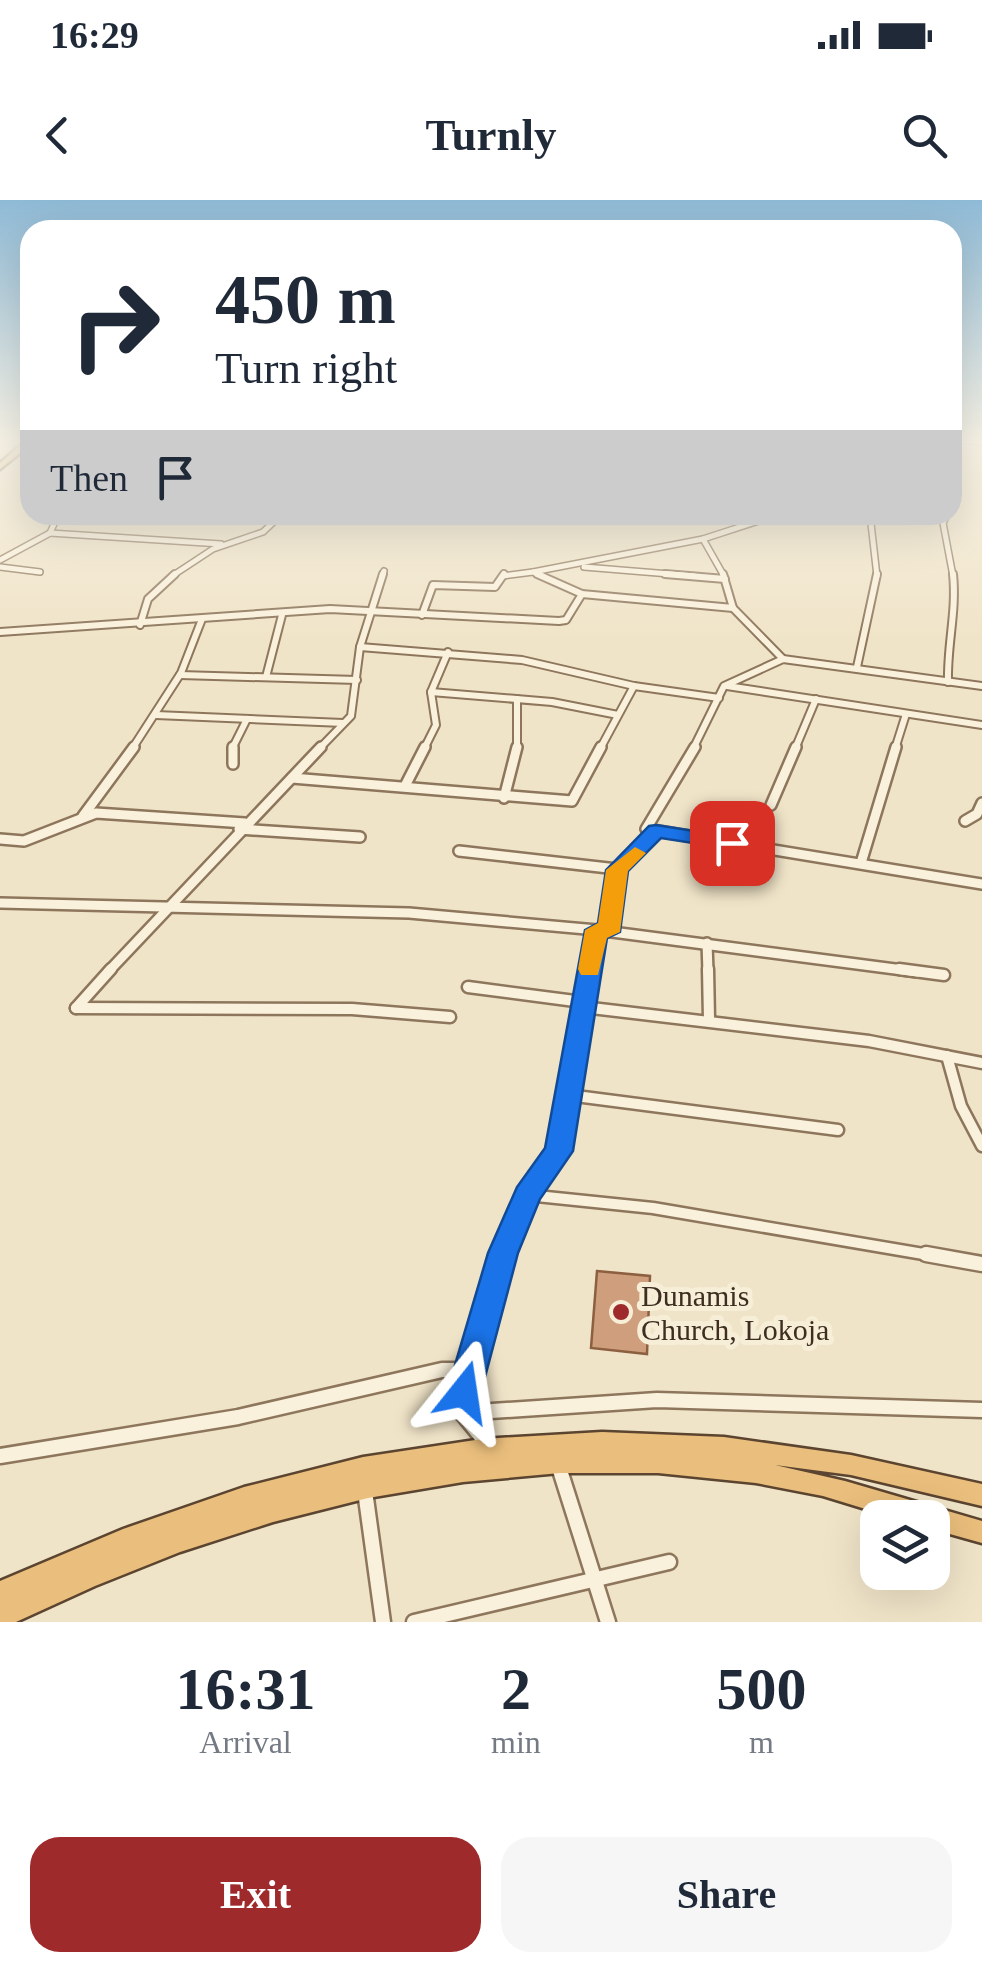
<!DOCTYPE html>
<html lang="en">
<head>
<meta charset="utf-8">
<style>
  body { margin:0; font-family:"Times New Roman",serif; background:#f6f6f7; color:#1f2937; height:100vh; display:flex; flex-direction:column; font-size:38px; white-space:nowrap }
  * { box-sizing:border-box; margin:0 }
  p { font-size:32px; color:#747a83 }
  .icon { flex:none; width:55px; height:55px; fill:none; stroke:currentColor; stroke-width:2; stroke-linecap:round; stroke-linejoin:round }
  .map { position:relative; height:1422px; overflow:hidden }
  .drawer { display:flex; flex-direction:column; background:#fff; flex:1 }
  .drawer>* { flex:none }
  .hud { position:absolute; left:20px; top:20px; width:942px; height:305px; border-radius:30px; box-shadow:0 10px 40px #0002; background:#fff; color:#1f2937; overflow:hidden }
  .tools { position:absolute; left:860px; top:1300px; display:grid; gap:20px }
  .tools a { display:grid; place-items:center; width:90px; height:90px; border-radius:20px; background:#fff; box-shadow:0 10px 40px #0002; font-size:50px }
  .pin { position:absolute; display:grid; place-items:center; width:85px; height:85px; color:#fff; margin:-42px; border-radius:20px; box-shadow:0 5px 15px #0006 }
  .me { position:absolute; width:110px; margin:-55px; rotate:15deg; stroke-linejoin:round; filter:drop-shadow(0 0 8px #0008) }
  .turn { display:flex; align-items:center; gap:35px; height:210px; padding:0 30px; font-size:45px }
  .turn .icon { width:130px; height:130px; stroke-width:2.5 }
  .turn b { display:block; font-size:70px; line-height:85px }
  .then { display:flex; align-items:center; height:95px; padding:0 30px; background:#0003; gap:20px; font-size:38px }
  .eta { display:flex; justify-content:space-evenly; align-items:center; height:170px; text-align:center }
  .eta b { font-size:60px; font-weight:600; line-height:70px }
  .button { display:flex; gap:20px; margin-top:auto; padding:20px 30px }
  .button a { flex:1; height:115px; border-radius:30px; background:#9e2a2b; color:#fff; font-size:40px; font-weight:600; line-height:115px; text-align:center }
  .button a+a { background:#f6f6f7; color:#1f2937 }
  .status { display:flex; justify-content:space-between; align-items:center; height:70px; padding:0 50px; background:#fff; direction:ltr }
  .status svg { height:28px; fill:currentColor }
  header { display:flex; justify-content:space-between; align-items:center; height:130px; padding:0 30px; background:#fff; font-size:45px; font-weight:600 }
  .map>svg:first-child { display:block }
</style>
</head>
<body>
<div class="status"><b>16:29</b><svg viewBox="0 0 49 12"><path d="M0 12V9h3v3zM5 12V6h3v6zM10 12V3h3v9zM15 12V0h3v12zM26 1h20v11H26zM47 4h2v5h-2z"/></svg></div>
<header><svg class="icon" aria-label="back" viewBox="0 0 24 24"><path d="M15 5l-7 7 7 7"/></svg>Turnly<svg class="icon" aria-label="search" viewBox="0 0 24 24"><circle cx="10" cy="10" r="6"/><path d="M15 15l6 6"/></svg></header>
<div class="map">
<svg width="982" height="1422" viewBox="0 0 982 1422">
  <rect width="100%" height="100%" fill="#f0e4c8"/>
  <polygon fill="#cf9f7d" stroke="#8d5f41" stroke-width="2.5" points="597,1071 650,1076 647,1154 591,1148"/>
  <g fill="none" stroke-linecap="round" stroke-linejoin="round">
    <defs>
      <g id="minor-far4">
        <polyline points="959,240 982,242"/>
        <polyline points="870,315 877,376"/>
        <polyline points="947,315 943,323 953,376"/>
        <polyline points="50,333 221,344"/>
        <polyline points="703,339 724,376"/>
        <polyline points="0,360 50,333 58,315"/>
        <polyline points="0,367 40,372"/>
        <polyline points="584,367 694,376"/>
        <polyline points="172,376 213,349 263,332 281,315"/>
        <polyline points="382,376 384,371"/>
        <polyline points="503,376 533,372"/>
        <polyline points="543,376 533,372 703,339 777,315"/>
      </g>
      <g id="minor-far3">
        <polyline points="537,374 582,394 733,408"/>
        <polyline points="665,374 725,379"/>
        <polyline points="723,374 733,408 783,459"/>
        <polyline points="422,415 433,385 495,387 504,374"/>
        <polyline points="140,425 148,399 175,374"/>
        <polyline points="0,432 330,409 559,421 566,420 582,394"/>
        <polyline points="360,447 522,460 634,486 719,498"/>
        <polyline points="857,467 877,374"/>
        <polyline points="180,475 357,480"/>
        <polyline points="266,477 282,415"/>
        <path d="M 948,482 C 947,444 957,411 953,374"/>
        <polyline points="727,486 982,525"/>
        <polyline points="431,492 552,502 618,515"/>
        <polyline points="517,499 517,549"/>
        <polyline points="156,515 343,523"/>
        <polyline points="132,549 181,473 202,419"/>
        <polyline points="232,549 247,519"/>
        <polyline points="319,549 351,516 360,447 383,374"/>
        <polyline points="424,549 436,525 431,492 448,452"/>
        <polyline points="600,549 634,486"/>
        <polyline points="693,549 724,486 783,459 982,486"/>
        <polyline points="795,549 816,499"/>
        <polyline points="895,549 906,514"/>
      </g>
      <g id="minor-far2">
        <polyline points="695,547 646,629 982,684"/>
        <polyline points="233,564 233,547"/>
        <polyline points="292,578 572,601 601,547"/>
        <polyline points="406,584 425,547"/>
        <polyline points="504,598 517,547"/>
        <polyline points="771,605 796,547"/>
        <polyline points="83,616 134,547"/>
        <polyline points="965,621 977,614 982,603"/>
        <polyline points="239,629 360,637"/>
        <polyline points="0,639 24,641 96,613 245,623"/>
        <polyline points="459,651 617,669"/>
        <polyline points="861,663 896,547"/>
        <polyline points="0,703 409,713 597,730 590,772"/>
        <polyline points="597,730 918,772"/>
        <polyline points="608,732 617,669 656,631"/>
        <polyline points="707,743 708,772"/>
        <polyline points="108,772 321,547"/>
      </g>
      <g id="minor-far1">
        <polyline points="708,769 709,819"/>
        <polyline points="899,769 944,775"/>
        <polyline points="468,787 575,801 583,807 869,841 982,863"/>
        <polyline points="76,808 111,769"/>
        <polyline points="76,808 352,809 450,817"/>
        <polyline points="947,856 961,906 982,946"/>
        <polyline points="568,895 838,930"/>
        <polyline points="527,995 653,1008 941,1057"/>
        <polyline points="502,1057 527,995 558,951 590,769"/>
      </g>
      <g id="minor">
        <polyline points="926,1054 982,1064"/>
        <polyline points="462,1213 657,1200 982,1210"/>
        <polyline points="489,1246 462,1213 467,1170 503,1054"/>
        <polyline points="0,1256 238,1217 442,1170 467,1170"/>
        <polyline points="558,1264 608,1422"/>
        <polyline points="365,1291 383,1422"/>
        <polyline points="414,1422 669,1362"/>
      </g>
      <g id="trunk">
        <polygon points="27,240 30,240 30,245 0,269 0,263"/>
        <polygon points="602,1232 724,1237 851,1255 982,1284 982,1306 851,1275 775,1265 845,1281 982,1321 982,1343 932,1329 932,1318 895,1318 823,1296 756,1283 658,1273 560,1273 463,1282 368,1298 273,1322 180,1352 95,1386 16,1422 0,1422 0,1381 123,1329 244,1287 363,1257 482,1239"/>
      </g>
    </defs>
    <use href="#minor-far4" stroke="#8d765c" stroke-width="8"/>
    <use href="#minor-far3" stroke="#8d765c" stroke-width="10"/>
    <use href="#minor-far2" stroke="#8d765c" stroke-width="14"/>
    <use href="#minor-far1" stroke="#8d765c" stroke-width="15"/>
    <use href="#minor" stroke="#8d765c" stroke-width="19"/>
    <use href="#trunk" stroke="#5b4430" stroke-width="5"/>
    <use href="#minor-far4" stroke="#faf1dc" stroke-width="5"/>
    <use href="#minor-far3" stroke="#faf1dc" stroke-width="6"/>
    <use href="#minor-far2" stroke="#faf1dc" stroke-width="9"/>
    <use href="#minor-far1" stroke="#faf1dc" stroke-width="10"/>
    <use href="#minor" stroke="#faf1dc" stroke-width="14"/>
    <use href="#trunk" fill="#eabe7c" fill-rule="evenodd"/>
  </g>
  <linearGradient id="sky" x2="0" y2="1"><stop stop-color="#8fbad6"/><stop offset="0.55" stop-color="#f8f3e6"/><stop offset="1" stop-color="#f8f3e6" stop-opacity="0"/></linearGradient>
  <rect width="982" height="439" fill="url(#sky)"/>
  <polygon fill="#1a73e8" stroke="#114b97" stroke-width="2.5" points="656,625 732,637 743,643 732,649 661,638 628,671 620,732 607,738 573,951 540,999 518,1053 481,1192 476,1203 464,1207 452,1203 447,1192 488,1053 517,987 545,948 585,730 598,723 606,670 649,626"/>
  <polygon fill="#f59e0b" points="635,647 646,653 628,671 620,732 607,738 598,775 581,775 578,769 585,730 598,723 606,670"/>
  <circle fill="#9e2a2b" stroke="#f7eed8" stroke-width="4" cx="621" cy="1112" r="10"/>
  <g text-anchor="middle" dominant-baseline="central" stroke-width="10" stroke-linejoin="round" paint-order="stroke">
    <g font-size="30" fill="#3d2e20" stroke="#f7eed8" text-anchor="start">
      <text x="641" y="1095">Dunamis<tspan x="641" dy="34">Church, Lokoja</tspan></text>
    </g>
  </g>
</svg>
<div class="tools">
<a><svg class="icon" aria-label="layers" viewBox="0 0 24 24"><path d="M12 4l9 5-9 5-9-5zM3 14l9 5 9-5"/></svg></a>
</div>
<div class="pin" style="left:732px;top:643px;background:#d93025"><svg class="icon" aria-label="arrive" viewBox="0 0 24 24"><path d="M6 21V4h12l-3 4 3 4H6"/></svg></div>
<svg class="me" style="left:464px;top:1192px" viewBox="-20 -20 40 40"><path d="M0-17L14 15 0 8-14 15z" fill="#1a73e8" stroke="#fff" stroke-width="4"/></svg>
<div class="hud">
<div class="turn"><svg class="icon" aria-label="right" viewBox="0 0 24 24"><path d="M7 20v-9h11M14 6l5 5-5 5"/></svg><div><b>450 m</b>Turn right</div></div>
<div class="then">Then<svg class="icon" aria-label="arrive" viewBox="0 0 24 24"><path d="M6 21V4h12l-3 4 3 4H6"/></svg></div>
</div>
</div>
<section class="drawer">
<div class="eta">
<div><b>16:31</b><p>Arrival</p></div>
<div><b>2</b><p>min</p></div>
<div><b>500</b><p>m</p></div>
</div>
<div class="button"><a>Exit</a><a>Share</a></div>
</section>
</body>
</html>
